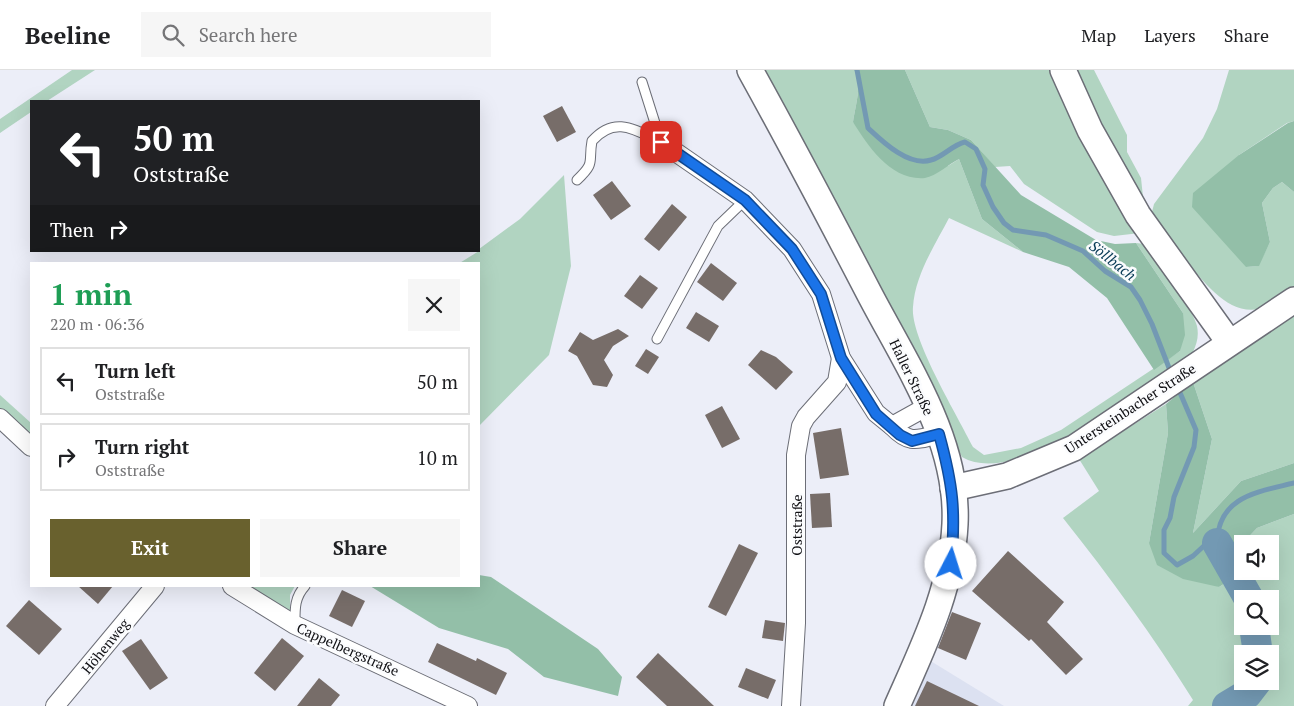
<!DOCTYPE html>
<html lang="en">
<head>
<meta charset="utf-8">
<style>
  body { margin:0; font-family:"PT Serif",serif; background:#f6f6f6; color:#202124; height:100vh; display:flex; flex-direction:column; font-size:19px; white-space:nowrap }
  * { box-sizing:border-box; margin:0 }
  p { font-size:16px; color:#757577 }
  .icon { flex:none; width:28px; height:28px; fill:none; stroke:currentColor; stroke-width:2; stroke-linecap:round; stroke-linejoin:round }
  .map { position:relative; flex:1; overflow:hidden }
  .drawer { position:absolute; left:30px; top:192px; width:450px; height:325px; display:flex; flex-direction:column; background:#fff; border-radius:0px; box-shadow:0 5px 20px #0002 }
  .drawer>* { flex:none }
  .guide { position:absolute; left:30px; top:30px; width:450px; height:152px; border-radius:0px; box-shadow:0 5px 20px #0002; background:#202124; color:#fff; overflow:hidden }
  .controls { position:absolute; left:1234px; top:465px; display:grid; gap:10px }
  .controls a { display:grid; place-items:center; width:45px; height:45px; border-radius:0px; background:#fff; box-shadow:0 5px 20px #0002; font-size:25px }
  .pin { position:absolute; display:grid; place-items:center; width:42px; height:42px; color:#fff; margin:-21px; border-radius:10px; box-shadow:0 2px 8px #0006 }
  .me { position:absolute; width:55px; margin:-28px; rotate:5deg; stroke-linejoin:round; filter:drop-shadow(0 0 4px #0008) }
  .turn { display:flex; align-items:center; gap:18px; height:105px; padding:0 20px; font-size:22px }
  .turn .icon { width:65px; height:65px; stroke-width:2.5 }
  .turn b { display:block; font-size:35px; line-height:42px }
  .then { display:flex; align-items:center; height:48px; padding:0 20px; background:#0003; gap:10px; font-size:19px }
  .round { display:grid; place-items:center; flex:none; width:52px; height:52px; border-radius:0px; background:#f6f6f6 }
  .head { display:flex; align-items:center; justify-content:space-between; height:85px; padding:0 20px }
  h1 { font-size:30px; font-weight:700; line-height:38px; color:#1e9e55 }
  .action { display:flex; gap:10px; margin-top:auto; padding:10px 20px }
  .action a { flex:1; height:58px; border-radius:0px; background:#69612e; color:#fff; font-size:20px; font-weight:700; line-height:58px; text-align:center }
  .action a+a { background:#f6f6f6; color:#202124 }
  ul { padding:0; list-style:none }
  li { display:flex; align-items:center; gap:15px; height:68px; margin:0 10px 8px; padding:0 10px; border:2px solid #e0e0e0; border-radius:0px }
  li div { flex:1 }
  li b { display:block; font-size:19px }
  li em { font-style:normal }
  header { display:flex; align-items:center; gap:30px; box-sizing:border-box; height:70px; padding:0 25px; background:#fff; border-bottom:1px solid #e0e0e0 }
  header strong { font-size:24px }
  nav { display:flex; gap:28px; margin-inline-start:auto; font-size:18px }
  .search { width:350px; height:45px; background:#f6f6f6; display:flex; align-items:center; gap:12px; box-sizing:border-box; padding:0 18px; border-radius:0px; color:#757577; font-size:19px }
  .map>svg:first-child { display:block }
</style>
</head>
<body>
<header>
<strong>Beeline</strong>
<div class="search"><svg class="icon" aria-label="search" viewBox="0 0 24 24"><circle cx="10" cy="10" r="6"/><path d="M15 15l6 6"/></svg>Search here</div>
<nav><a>Map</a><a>Layers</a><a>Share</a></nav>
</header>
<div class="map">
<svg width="1294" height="636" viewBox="0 0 1294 636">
  <rect width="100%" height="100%" fill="#eceef8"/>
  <polygon fill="#dce1f1" points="929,590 1004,636 909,636"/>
  <g fill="#b1d4c1" fill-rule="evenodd">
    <polygon points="72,0 95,0 47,31 31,31 31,42 0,63 0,49"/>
    <path d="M 759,0 L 854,0 C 863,13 855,37 853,52 L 948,96 L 959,89 L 982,149 L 1023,182 L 949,148 C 935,175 915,205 913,237 C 910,268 958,346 973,377 L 984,385 L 1021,378 L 1061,360 L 1180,281 L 1183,243 L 1136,173 L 1145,174 C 1157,192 1193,238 1197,256 C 1199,266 1197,273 1193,282 C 1172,299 1149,313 1127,328 C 1090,353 1007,413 962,387 Z"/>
    <polygon points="905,0 1055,0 1140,163 1114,166 1097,162 1024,114 1010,96 995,97 971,70 948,60 930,57"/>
    <polygon points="1072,0 1094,0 1127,65 1127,82 1141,108 1143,127 1138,127"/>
    <path d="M 1229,0 L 1294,0 L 1294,51 L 1287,53 L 1239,85 L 1246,197 L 1258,196 L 1270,172 L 1262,133 L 1273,118 L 1282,112 L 1294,122 L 1294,220 C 1285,225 1277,232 1268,236 C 1233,252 1206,214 1187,192 C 1174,176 1159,161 1152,142 L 1154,134 L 1203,68 L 1217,39 Z"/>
    <polygon points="564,105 571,196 549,285 479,356 479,194 458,194 479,181 479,179 520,149"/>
    <polygon points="1294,241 1294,393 1241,411 1193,463 1212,369 1193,312"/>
    <polygon points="0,325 31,353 31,369 0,342"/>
    <path d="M 1166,334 L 1168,363 L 1149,473 L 1219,517 L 1244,501 L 1270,501 L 1270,474 L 1242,474 L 1242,492 L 1238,478 L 1257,458 L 1294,444 L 1294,636 L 1188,636 L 1193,630 C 1153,566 1110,507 1063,448 L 1099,421 L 1079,389 ZM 1242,529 L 1270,529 L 1270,556 L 1242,556 ZM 1242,584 L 1270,584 L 1270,611 L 1242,611 Z"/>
    <polygon points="243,516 295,516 290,525 290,546"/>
  </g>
  <g fill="#93bfa8">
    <path d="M 854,0 L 905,0 L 930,57 L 948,60 L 971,70 L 1021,125 L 1096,170 L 1115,174 L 1136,173 L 1183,243 L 1185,265 L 1180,281 L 1154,300 L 1107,228 L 1069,197 L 1023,182 L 982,149 L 959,89 C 949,94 936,106 925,108 C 891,111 868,76 853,52 C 855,37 863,13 854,0 Z"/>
    <polygon points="1294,51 1294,122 1282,112 1273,118 1262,133 1270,172 1259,196 1246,197 1192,137 1193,123 1239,85 1288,53"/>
    <polygon points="1193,312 1212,369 1193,463 1241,411 1294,393 1294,444 1257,458 1238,478 1244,501 1219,517 1183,509 1157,495 1149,473 1168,363 1166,334"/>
    <polygon points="479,505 491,507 598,579 622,607 618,626 544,607 508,579 439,558 370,516 479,516"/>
  </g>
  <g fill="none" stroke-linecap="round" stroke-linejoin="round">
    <g stroke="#7399b3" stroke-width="5">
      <path d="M 857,0 L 868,58 C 883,72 909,97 931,90 C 943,87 952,75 965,72 L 976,79 L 985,99 L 983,115 L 993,137 L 1004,153 L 1013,160 L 1046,165 L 1083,181 L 1105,201 L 1131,217 L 1140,230 L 1152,254 L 1171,303"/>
      <path d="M 1178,318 L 1196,360 L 1194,377 L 1174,427 L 1170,448 L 1164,460 L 1164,483 L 1177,495 L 1193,486 L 1207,473 L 1217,473 C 1218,426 1258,422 1294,413"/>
    </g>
    <g stroke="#7399b3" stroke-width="30">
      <polyline points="1217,473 1249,529"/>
      <polyline points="1254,556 1258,584"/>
      <polyline points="1227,636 1247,624 1257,611"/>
    </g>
  </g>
  <g fill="#776d69">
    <polygon points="562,36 576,62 557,72 543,46"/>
    <polygon points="612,111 631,136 611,150 593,125"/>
    <polygon points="672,134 687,147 659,181 644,169"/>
    <polygon points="711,193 737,213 723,231 697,212"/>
    <polygon points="640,205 658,218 642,239 624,226"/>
    <polygon points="696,242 719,256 709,272 686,258"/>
    <polygon points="618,259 629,266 613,276 604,290 613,305 607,317 593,315 577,286 568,281 580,262 593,270"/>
    <polygon points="646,279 659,287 648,304 635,296"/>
    <polygon points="761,280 776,287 793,302 776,320 748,295"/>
    <polygon points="722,336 740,369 722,378 705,345"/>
    <polygon points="841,358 849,405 820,409 813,363"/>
    <polygon points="830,423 832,457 812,458 810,424"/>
    <polygon points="739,474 758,483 726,546 708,537"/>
    <polygon points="1008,481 1064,532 1047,552 1083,589 1066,605 1031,569 1029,571 972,521"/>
    <polygon points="78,516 113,516 98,534"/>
    <polygon points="342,520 365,531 352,557 329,546"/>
    <polygon points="29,530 62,559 39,585 6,556"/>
    <polygon points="952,542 981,553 966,590 938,578"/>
    <polygon points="765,550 785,553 783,571 762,568"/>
    <polygon points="282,568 304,586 275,621 254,603"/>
    <polygon points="141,569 168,608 150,620 122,581"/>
    <polygon points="437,573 476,591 477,588 507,603 496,625 428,592"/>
    <polygon points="658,583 714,636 667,636 636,607"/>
    <polygon points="746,598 776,610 768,629 738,617"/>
    <polygon points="319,608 340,625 331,636 297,636"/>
    <polygon points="927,611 979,636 915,636"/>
  </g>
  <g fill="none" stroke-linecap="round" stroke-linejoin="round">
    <defs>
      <g id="lane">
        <path d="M 577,110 C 596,92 588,93 592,71 C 615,45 635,60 661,72 L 642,12"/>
        <polyline points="657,269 718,156 745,130"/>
        <path d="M 295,555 C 295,540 294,528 305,516"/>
      </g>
      <g id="street">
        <polyline points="661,72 745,130 792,179 821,224 841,288 876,343 892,356 928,336"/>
        <polyline points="0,348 31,377"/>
        <path d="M 892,356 C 909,374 916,370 939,364"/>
        <polyline points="232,516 295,555 468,636"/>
        <polyline points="55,636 155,516"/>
        <polyline points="791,636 796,553 796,385 801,356 806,347 837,312 841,288"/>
      </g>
      <g id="secondary">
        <path d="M 750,0 C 791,74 830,148 869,223 C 906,294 959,371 955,454 C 952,519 923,577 897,636"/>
        <polyline points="1063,0 1090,60 1138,145 1229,272"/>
        <polyline points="953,418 1007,406 1074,378 1294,230"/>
      </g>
    </defs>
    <use href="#lane" stroke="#6c6e77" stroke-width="11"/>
    <use href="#street" stroke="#6c6e77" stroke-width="20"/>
    <use href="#secondary" stroke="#6c6e77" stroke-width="28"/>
    <use href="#lane" stroke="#fff" stroke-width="9"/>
    <use href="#street" stroke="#fff" stroke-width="18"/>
    <use href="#secondary" stroke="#fff" stroke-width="25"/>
  </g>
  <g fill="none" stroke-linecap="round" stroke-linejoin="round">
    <defs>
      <path id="route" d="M 661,72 L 745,130 L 792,179 L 821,224 L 841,288 L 876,344 L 900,365 L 912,371 L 939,364 C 953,415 956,441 951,494"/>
    </defs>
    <use href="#route" stroke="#114b97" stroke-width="12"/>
    <use href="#route" stroke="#1a73e8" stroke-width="9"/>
  </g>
  <g text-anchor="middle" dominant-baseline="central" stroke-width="5" stroke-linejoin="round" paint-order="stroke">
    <g font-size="14" fill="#0f0f13" stroke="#fbfcfe">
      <text transform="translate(912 307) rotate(64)">Haller Straße</text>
      <text transform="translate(1130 338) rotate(-33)">Untersteinbacher Straße</text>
      <text transform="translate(796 455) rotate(-90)">Oststraße</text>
      <text transform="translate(105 576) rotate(-51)">Höhenweg</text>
      <text transform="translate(348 579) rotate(24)">Cappelbergstraße</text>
    </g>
    <g font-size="15" font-style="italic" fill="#083a56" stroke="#fbfcfe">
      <text transform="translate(1113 190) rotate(38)">Söllbach</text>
    </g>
  </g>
</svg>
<div class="controls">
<a><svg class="icon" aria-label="sound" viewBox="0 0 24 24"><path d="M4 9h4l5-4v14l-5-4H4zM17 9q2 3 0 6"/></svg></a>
<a><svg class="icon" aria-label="search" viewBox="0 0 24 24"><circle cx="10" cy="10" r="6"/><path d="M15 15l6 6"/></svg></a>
<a><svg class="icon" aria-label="layers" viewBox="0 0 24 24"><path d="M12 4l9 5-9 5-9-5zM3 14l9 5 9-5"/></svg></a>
</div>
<div class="pin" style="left:661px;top:72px;background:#d93025"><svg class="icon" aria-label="arrive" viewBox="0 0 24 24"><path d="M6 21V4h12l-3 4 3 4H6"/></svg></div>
<svg class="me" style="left:951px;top:494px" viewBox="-20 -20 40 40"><circle r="19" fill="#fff"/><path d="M0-13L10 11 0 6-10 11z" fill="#1a73e8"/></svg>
<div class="guide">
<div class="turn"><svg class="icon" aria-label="left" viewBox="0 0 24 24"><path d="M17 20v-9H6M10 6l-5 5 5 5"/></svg><div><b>50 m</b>Oststraße</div></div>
<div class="then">Then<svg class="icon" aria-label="right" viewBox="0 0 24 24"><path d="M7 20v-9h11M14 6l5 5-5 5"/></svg></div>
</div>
<section class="drawer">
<div class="head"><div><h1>1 min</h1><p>220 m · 06:36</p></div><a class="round"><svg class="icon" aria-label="close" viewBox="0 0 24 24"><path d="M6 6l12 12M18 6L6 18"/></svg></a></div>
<ul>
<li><svg class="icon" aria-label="left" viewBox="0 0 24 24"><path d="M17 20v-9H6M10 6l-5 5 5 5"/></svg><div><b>Turn left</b><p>Oststraße</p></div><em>50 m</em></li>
<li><svg class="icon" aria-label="right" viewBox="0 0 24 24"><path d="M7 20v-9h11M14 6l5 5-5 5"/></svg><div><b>Turn right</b><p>Oststraße</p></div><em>10 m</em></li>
</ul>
<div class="action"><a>Exit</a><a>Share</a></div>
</section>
</div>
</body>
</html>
